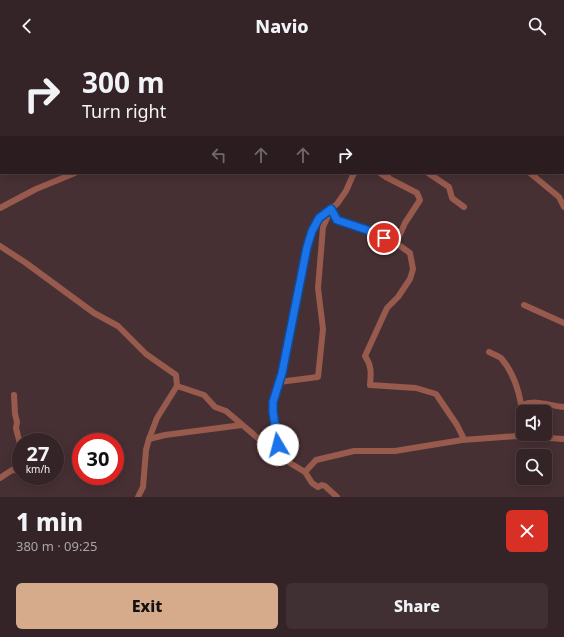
<!DOCTYPE html>
<html lang="en">
<head>
<meta charset="utf-8">
<style>
  body { margin:0; font-family:"Noto Sans",sans-serif; background:#403033; color:#f1f3f6; height:100vh; display:flex; flex-direction:column; font-size:15px; white-space:nowrap }
  * { box-sizing:border-box; margin:0 }
  p { font-size:13px; color:#aaa4a7 }
  .icon { flex:none; width:22px; height:22px; fill:none; stroke:currentColor; stroke-width:2; stroke-linecap:round; stroke-linejoin:round }
  .map { position:relative; height:445px; overflow:hidden }
  .drawer { display:flex; flex-direction:column; background:#352427; flex:1 }
  .drawer>* { flex:none }
  .banner { position:absolute; left:0px; top:0px; width:564px; height:122px; box-shadow:0 2px 10px #0003,0 0 0 1px #4f4144; background:#352427; color:#f1f3f6; overflow:hidden }
  .buttons { position:absolute; left:516px; top:353px; display:grid; gap:8px }
  .buttons a { display:grid; place-items:center; width:36px; height:36px; border-radius:6px; background:#352427; box-shadow:0 2px 10px #0003,0 0 0 1px #4f4144; font-size:20px }
  .speed { position:absolute; left:12px; top:381px; display:flex; gap:8px; font-size:20px; font-weight:700; text-align:center }
  .speed>* { display:grid; place-content:center; width:52px; height:52px; border-radius:50%; background:#352427; box-shadow:0 2px 10px #0003,0 0 0 1px #4f4144; line-height:1 }
  .speed small { font-size:10px; font-weight:400 }
  .speed .limit { border:6px solid #d22; background:#fff; color:#111 }
  .pin { position:absolute; display:grid; place-items:center; width:34px; height:34px; color:#fff; margin:-17px; border:2px solid #fff; border-radius:50%; box-shadow:0 1px 4px #0007 }
  .me { position:absolute; width:44px; margin:-22px; rotate:352deg; stroke-linejoin:round; filter:drop-shadow(0 0 3px #0008) }
  .turn { display:flex; align-items:center; gap:14px; height:84px; padding:0 16px; font-size:18px }
  .turn .icon { width:52px; height:52px; stroke-width:2.5 }
  .turn b { display:block; font-size:28px; line-height:34px }
  .lanes { display:flex; align-items:center; height:38px; padding:0 16px; background:#0003; justify-content:center; gap:20px; direction:ltr }
  .lanes .off { opacity:.35 }
  .round { display:grid; place-items:center; flex:none; width:42px; height:42px; border-radius:6px; background:#403033 }
  .summary { display:flex; align-items:center; justify-content:space-between; height:68px; padding:0 16px }
  h1 { font-size:24px; font-weight:800; line-height:30px }
  .cta { display:flex; gap:8px; margin-top:auto; padding:8px 16px }
  .cta a { flex:1; height:46px; border-radius:6px; background:#d6ab8b; color:#111; font-size:16px; font-weight:800; line-height:46px; text-align:center }
  .cta a+a { background:#403033; color:#f1f3f6 }
  header { display:flex; justify-content:space-between; align-items:center; height:52px; padding:0 16px; background:#352427; font-size:18px; font-weight:800 }
  .map>svg:first-child { display:block }
</style>
</head>
<body>
<header><svg class="icon" aria-label="back" viewBox="0 0 24 24"><path d="M15 5l-7 7 7 7"/></svg>Navio<svg class="icon" aria-label="search" viewBox="0 0 24 24"><circle cx="10" cy="10" r="6"/><path d="M15 15l6 6"/></svg></header>
<div class="map">
<svg width="564" height="445" viewBox="0 0 564 445">
  <rect width="100%" height="100%" fill="#473034"/>
  <g fill="none" stroke-linecap="round" stroke-linejoin="round">
    <g stroke="#2d043c" stroke-width="1.5">
      <polyline points="415,0 417,1"/>
      <polyline points="563,88 564,88"/>
    </g>
    <g stroke="#985a4c" stroke-width="6">
      <polyline points="99,0 99,1"/>
      <polyline points="321,0 322,1"/>
      <polyline points="295,1 298,0"/>
      <polyline points="514,1 515,0"/>
      <polyline points="563,29 564,28"/>
      <polyline points="563,34 564,35"/>
      <polyline points="380,121 386,125 389,121"/>
      <polyline points="428,121 449,135 452,146 464,155"/>
      <polyline points="530,121 559,145 564,155"/>
      <polyline points="0,156 36,137 75,121"/>
      <polyline points="331,157 337,168 373,180 396,191 405,171 420,148 417,141 386,125"/>
      <path d="M 396,191 L 410,201 L 413,217 L 410,227 L 398,245 L 387,256 L 365,304 C 372,314 371,322 370,333 L 416,336 L 436,342 L 457,373 L 463,385 L 462,388"/>
      <polyline points="0,194 26,211 94,261 118,274 146,302 176,323 177,334 157,366 149,387 146,398 143,435 138,445"/>
      <polyline points="524,253 564,271"/>
      <path d="M 489,300 C 493,302 498,304 501,306 C 515,322 521,346 523,366"/>
      <polyline points="279,330 318,325 323,277 318,236 323,175 331,157"/>
      <polyline points="177,334 204,343 215,355 226,359 280,405 305,420 312,431 318,435 322,433 325,434 337,445"/>
      <polyline points="14,343 15,362 17,370 16,376 21,396"/>
      <path d="M 522,353 C 536,347 550,354 564,355"/>
      <polyline points="517,384 522,381 523,373"/>
      <polyline points="149,387 165,383 242,373"/>
      <polyline points="282,405 282,401 278,393 273,361 273,350 282,321 307,195 312,179 319,166 337,152 346,139 353,123 355,121"/>
      <polyline points="305,420 316,408 354,399 395,399 462,388 517,384 564,387"/>
      <polyline points="0,426 12,418 21,419"/>
    </g>
  </g>
  <g fill="none" stroke-linecap="round" stroke-linejoin="round">
    <defs>
      <polyline id="route" points="278,393 273,360 273,350 282,321 307,195 312,179 319,166 331,157 337,168 373,180 384,186"/>
    </defs>
    <use href="#route" stroke="#114b97" stroke-width="10"/>
    <use href="#route" stroke="#1a73e8" stroke-width="7"/>
  </g>
</svg>
<div class="buttons">
<a><svg class="icon" aria-label="sound" viewBox="0 0 24 24"><path d="M4 9h4l5-4v14l-5-4H4zM17 9q2 3 0 6"/></svg></a>
<a><svg class="icon" aria-label="search" viewBox="0 0 24 24"><circle cx="10" cy="10" r="6"/><path d="M15 15l6 6"/></svg></a>
</div>
<div class="speed"><div>27<small>km/h</small></div><div class="limit">30</div></div>
<div class="pin" style="left:384px;top:186px;background:#d93025"><svg class="icon" aria-label="arrive" viewBox="0 0 24 24"><path d="M6 21V4h12l-3 4 3 4H6"/></svg></div>
<svg class="me" style="left:278px;top:393px" viewBox="-20 -20 40 40"><circle r="19" fill="#fff"/><path d="M0-13L10 11 0 6-10 11z" fill="#1a73e8"/></svg>
<div class="banner">
<div class="turn"><svg class="icon" aria-label="right" viewBox="0 0 24 24"><path d="M7 20v-9h11M14 6l5 5-5 5"/></svg><div><b>300 m</b>Turn right</div></div>
<div class="lanes"><svg class="icon off" aria-label="left" viewBox="0 0 24 24"><path d="M17 20v-9H6M10 6l-5 5 5 5"/></svg><svg class="icon off" aria-label="ahead" viewBox="0 0 24 24"><path d="M12 20V5M6 11l6-6 6 6"/></svg><svg class="icon off" aria-label="ahead" viewBox="0 0 24 24"><path d="M12 20V5M6 11l6-6 6 6"/></svg><svg class="icon" aria-label="right" viewBox="0 0 24 24"><path d="M7 20v-9h11M14 6l5 5-5 5"/></svg></div>
</div>
</div>
<section class="drawer">
<div class="summary"><div><h1>1 min</h1><p>380 m · 09:25</p></div><a class="round" style="background:#d93025;color:#fff"><svg class="icon" aria-label="close" viewBox="0 0 24 24"><path d="M6 6l12 12M18 6L6 18"/></svg></a></div>
<div class="cta"><a>Exit</a><a>Share</a></div>
</section>
</body>
</html>
